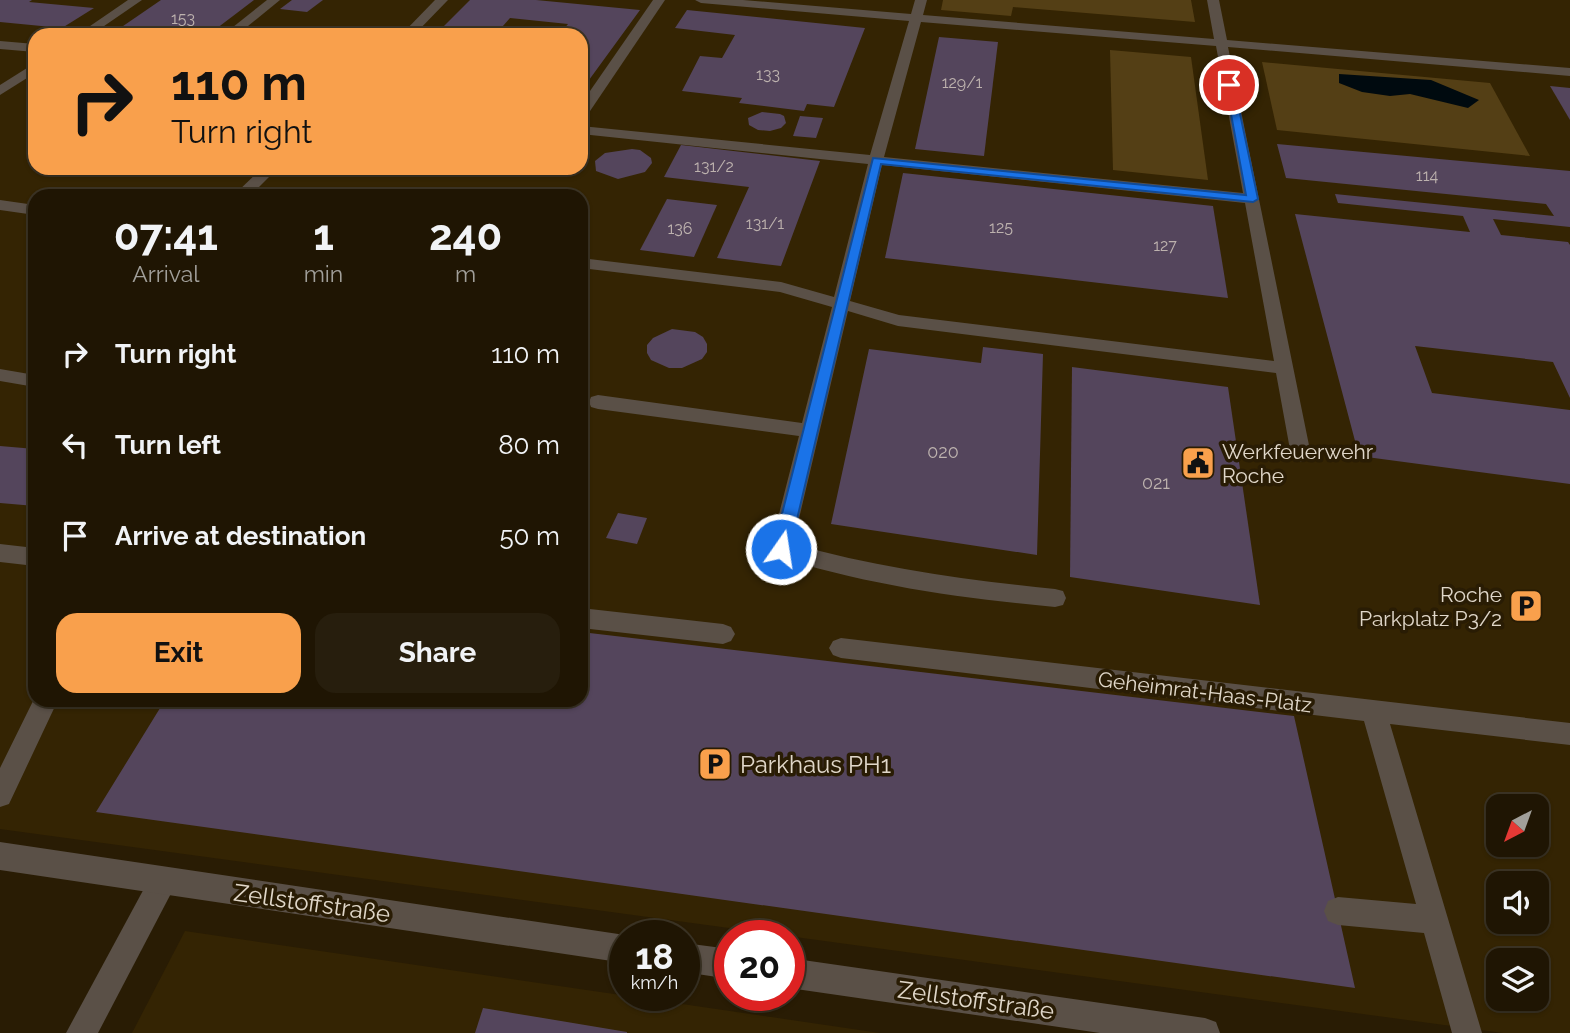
<!DOCTYPE html>
<html lang="en">
<head>
<meta charset="utf-8">
<style>
  body { margin:0; font-family:Raleway,sans-serif; background:#271e0d; color:#f1f3f6; height:100vh; display:flex; flex-direction:column; font-size:26px; white-space:nowrap }
  * { box-sizing:border-box; margin:0 }
  p { font-size:23px; color:#a19f9a }
  .icon { flex:none; width:38px; height:38px; fill:none; stroke:currentColor; stroke-width:2; stroke-linecap:round; stroke-linejoin:round }
  .map { position:relative; flex:1; overflow:hidden }
  .side { position:absolute; left:28px; top:189px; width:560px; height:518px; display:flex; flex-direction:column; background:#1f1503; border-radius:21px; box-shadow:0 2px 5px #0004,0 0 0 2px #3c3425 }
  .side>* { flex:none }
  .hud { position:absolute; left:28px; top:28px; width:560px; height:147px; border-radius:21px; box-shadow:0 2px 5px #0004,0 0 0 2px #3c3425; background:#f9a04c; color:#111; overflow:hidden }
  .needle { width:46px; rotate:221deg }
  .fabs { position:absolute; left:1486px; top:794px; display:grid; gap:14px }
  .fabs a { display:grid; place-items:center; width:63px; height:63px; border-radius:14px; background:#1f1503; box-shadow:0 2px 5px #0004,0 0 0 2px #3c3425; font-size:35px }
  .speed { position:absolute; left:609px; top:920px; display:flex; gap:14px; font-size:35px; font-weight:700; text-align:center }
  .speed>* { display:grid; place-content:center; width:91px; height:91px; border-radius:50%; background:#1f1503; box-shadow:0 2px 5px #0004,0 0 0 2px #3c3425; line-height:1 }
  .speed small { font-size:18px; font-weight:400 }
  .speed .limit { border:10px solid #d22; background:#fff; color:#111 }
  .pin { position:absolute; display:grid; place-items:center; width:60px; height:60px; color:#fff; margin:-30px; border:4px solid #fff; border-radius:50%; box-shadow:0 2px 7px #0007 }
  .me { position:absolute; width:77px; margin:-38px; rotate:13deg; stroke-linejoin:round; filter:drop-shadow(0 0 5px #0008) }
  .turn { display:flex; align-items:center; gap:24px; height:147px; padding:0 28px; font-size:32px }
  .turn .icon { width:91px; height:91px; stroke-width:2.5 }
  .turn b { display:block; font-size:49px; line-height:60px }
  .eta { display:flex; justify-content:space-evenly; align-items:center; height:119px; text-align:center }
  .eta b { font-size:42px; font-weight:700; line-height:49px }
  .button { display:flex; gap:14px; margin-top:auto; padding:14px 28px }
  .button a { flex:1; height:80px; border-radius:21px; background:#f9a04c; color:#111; font-size:28px; font-weight:700; line-height:80px; text-align:center }
  .button a+a { background:#271e0d; color:#f1f3f6 }
  ul { padding:0; list-style:none }
  li { display:flex; align-items:center; gap:21px; height:91px; padding:0 28px }
  li div { flex:1 }
  li b { display:block; font-size:26px }
  li em { font-style:normal }
  .map>svg:first-child { display:block }
</style>
</head>
<body>
<div class="map">
<svg width="1570" height="1033" viewBox="0 0 1570 1033">
  <rect width="100%" height="100%" fill="#291c04"/>
  <g fill="#342403" fill-rule="evenodd">
    <path d="M 0,0 L 1570,0 L 1570,1033 L 1503,1033 L 0,829 ZM 35,35 L 581,35 L 581,168 L 35,168 ZM 35,196 L 581,196 L 581,700 L 35,700 ZM 1498,807 L 1536,807 L 1536,845 L 1498,845 ZM 1498,884 L 1536,884 L 1536,922 L 1498,922 ZM 1498,961 L 1536,961 L 1536,999 L 1498,999 Z"/>
    <polygon points="185,931 880,1033 132,1033"/>
  </g>
  <g fill="#543f15">
    <polygon points="943,0 1191,0 1195,22 1013,7 1011,16 941,10"/>
    <polygon points="1110,50 1191,57 1208,180 1113,170"/>
    <polygon points="1262,62 1490,83 1530,156 1277,130"/>
  </g>
  <polygon fill="#000a0f" points="1339,74 1431,80 1479,100 1468,108 1410,94 1390,96 1362,92 1339,83"/>
  <g fill="#54455c">
    <polygon points="0,0 32,0 29,2 94,8 62,28 0,22"/>
    <polygon points="161,0 254,0 208,35 110,35"/>
    <polygon points="292,0 323,0 307,12 280,9"/>
    <polygon points="470,0 536,0 640,10 581,91 581,35 559,35 568,24 510,18 495,35 435,35"/>
    <polygon points="687,10 865,28 834,107 807,104 804,111 739,103 742,98 682,91 700,56 722,58 735,35 675,28"/>
    <polygon points="540,27 553,27 558,32 555,35 530,35 532,30"/>
    <polygon points="939,37 998,42 984,156 915,149"/>
    <polygon points="1550,86 1570,88 1570,120"/>
    <polygon points="762,112 780,114 784,116 786,123 781,128 770,131 758,130 749,125 748,118"/>
    <polygon points="800,116 823,118 816,138 793,136"/>
    <polygon points="1277,144 1570,171 1570,227 1493,219 1501,235 1568,242 1570,245 1570,398 1553,362 1415,346 1432,393 1570,410 1570,484 1359,456 1295,214 1470,232 1463,216 1338,203 1335,194 1554,216 1546,204 1286,178"/>
    <polygon points="681,145 820,161 781,266 717,258 749,187 664,177"/>
    <polygon points="632,149 640,150 651,158 652,163 645,172 618,179 596,171 595,161 605,153"/>
    <polygon points="903,173 1213,206 1228,298 885,258"/>
    <polygon points="667,199 717,205 694,257 640,250"/>
    <polygon points="672,329 695,332 703,337 707,344 707,352 702,359 682,368 669,368 651,360 647,353 647,345 653,338"/>
    <polygon points="983,347 1043,354 1037,555 831,524 869,349 981,363"/>
    <polygon points="1072,367 1228,387 1260,605 1070,577"/>
    <polygon points="0,446 35,449 35,506 0,503"/>
    <polygon points="618,513 647,518 637,544 606,538"/>
    <polygon points="581,632 1294,716 1355,988 96,812 165,700 581,700"/>
    <polygon points="483,1008 627,1032 627,1033 475,1033"/>
  </g>
  <g fill="none" stroke-linecap="round" stroke-linejoin="round">
    <g fill="#5a5047" fill-rule="evenodd">
      <polygon points="128,0 142,0 91,35 77,35"/>
      <polygon points="267,0 280,0 237,35 223,35"/>
      <polygon points="435,0 448,0 414,35 401,35"/>
      <polygon points="653,0 665,0 586,117 581,118 581,104"/>
      <path d="M 695,0 L 743,0 L 911,14 L 915,0 L 927,0 L 923,15 L 1214,39 L 1207,0 L 1219,0 L 1227,40 L 1570,68 L 1570,76 L 1228,47 L 1311,455 L 1308,460 L 1301,462 L 1294,460 L 1291,455 L 1276,373 L 898,326 L 848,311 L 793,544 C 879,568 966,580 1055,589 L 1063,591 L 1066,598 L 1063,605 L 1055,607 C 959,598 865,585 773,555 L 770,549 L 799,436 L 598,409 L 591,407 L 589,402 L 591,397 L 598,395 L 802,423 L 832,307 L 780,292 L 581,268 L 581,258 L 781,282 L 834,297 L 868,164 L 581,134 L 581,126 L 870,155 L 909,21 L 701,3 ZM 921,22 L 1216,46 L 1243,193 L 884,157 ZM 882,165 L 1245,203 L 1274,361 L 899,315 L 850,301 Z"/>
      <polygon points="0,41 35,44 35,52 0,49"/>
      <polygon points="35,63 35,73 0,95 0,85"/>
      <polygon points="262,168 278,168 250,196 233,196"/>
      <polygon points="0,200 35,205 35,215 0,210"/>
      <polygon points="0,369 35,375 35,387 0,381"/>
      <polygon points="0,544 35,548 35,566 0,562"/>
      <polygon points="581,608 723,624 731,627 735,634 731,641 723,644 581,628"/>
      <polygon points="841,638 1570,723 1570,745 1390,724 1482,1033 1452,1033 1424,933 1338,925 1328,921 1324,911 1328,901 1338,897 1416,904 1364,721 841,658 833,655 829,648 833,641"/>
      <polygon points="163,868 173,872 177,882 98,1033 66,1033 153,872"/>
    </g>
    <g fill="#5a5047" fill-rule="evenodd">
      <polygon points="35,697 35,700 58,700 9,804 0,807 0,768"/>
      <polygon points="0,842 625,935 629,936 625,936 625,963 0,870"/>
      <polygon points="684,943 730,949 730,979 684,972"/>
      <polygon points="789,958 1205,1018 1216,1022 1220,1033 1100,1033 789,988"/>
    </g>
  </g>
  <polygon fill="#1a73e8" stroke="#114b97" stroke-width="2" points="1225,82 1234,85 1258,199 1253,202 881,164 790,549 787,554 776,554 773,549 873,158 1246,195"/>
  <defs>
    <symbol id="civic-square" viewBox="-11 -11 22 22"><rect x="-9" y="-9" width="18" height="18" rx="4" fill="#f9a04c" stroke="#291c04"/><path d="M-.6-6.5H3V-4.5H.6V-3L4-1V1h2V6H-6V1h2V-1L-.6-3ZM-1.2 2.5V6h2.4V2.5Z" fill="#111"/></symbol>
    <symbol id="parking-square" viewBox="-11 -11 22 22"><rect x="-9" y="-9" width="18" height="18" rx="4" fill="#f9a04c" stroke="#291c04"/><path d="M-3.5-5.5H1a3.5 3.5 0 0 1 0 7H-1V5.5H-3.5ZM-1-3.4V-.6H.8a1.4 1.4 0 0 0 0-2.8Z" fill="#111"/></symbol>
  </defs>
  <g fill-rule="evenodd">
    <use href="#civic-square" x="1179" y="444" width="38" height="38"/>
    <use href="#parking-square" x="1507" y="587" width="38" height="38"/>
    <use href="#parking-square" x="696" y="745" width="38" height="38"/>
  </g>
  <g text-anchor="middle" dominant-baseline="central" stroke-width="7" stroke-linejoin="round" paint-order="stroke">
    <g font-size="16" fill="#bdb2ae">
      <text x="183" y="18">153</text>
      <text x="768" y="74">133</text>
      <text x="962" y="82">129/1</text>
      <text x="714" y="166">131/2</text>
      <text x="1427" y="175">114</text>
      <text x="765" y="223">131/1</text>
      <text x="1001" y="227">125</text>
      <text x="680" y="228">136</text>
      <text x="1165" y="245">127</text>
    </g>
    <g font-size="18" fill="#bdb2ae">
      <text x="943" y="451">020</text>
      <text x="1156" y="482">021</text>
    </g>
    <g font-size="21" fill="#e0d7c9" stroke="#291c04" text-anchor="start">
      <text x="1222" y="451">Werkfeuerwehr<tspan x="1222" dy="24">Roche</tspan></text>
      <text x="1502" y="594" text-anchor="end">Roche<tspan x="1502" dy="24">Parkplatz P3/2</tspan></text>
    </g>
    <g font-size="21" fill="#e0d7c9" stroke="#291c04">
      <text transform="translate(1205 692) rotate(7)">Geheimrat-Haas-Platz</text>
    </g>
    <g font-size="24" fill="#e0d7c9" stroke="#291c04" text-anchor="start">
      <text x="740" y="764">Parkhaus PH1</text>
    </g>
    <g font-size="24" fill="#e0d7c9" stroke="#291c04">
      <text transform="translate(312 903) rotate(8)">Zellstoffstraße</text>
      <text transform="translate(976 1000) rotate(8)">Zellstoffstraße</text>
    </g>
  </g>
</svg>
<div class="fabs">
<a><svg class="needle" viewBox="-14 -14 28 28"><path d="M0-13l5 13h-10z" fill="#e53935"/><path d="M0 13l5-13h-10z" fill="#a19f9a"/></svg></a>
<a><svg class="icon" aria-label="sound" viewBox="0 0 24 24"><path d="M4 9h4l5-4v14l-5-4H4zM17 9q2 3 0 6"/></svg></a>
<a><svg class="icon" aria-label="layers" viewBox="0 0 24 24"><path d="M12 4l9 5-9 5-9-5zM3 14l9 5 9-5"/></svg></a>
</div>
<div class="speed"><div>18<small>km/h</small></div><div class="limit">20</div></div>
<div class="pin" style="left:1229px;top:85px;background:#d93025"><svg class="icon" aria-label="arrive" viewBox="0 0 24 24"><path d="M6 21V4h12l-3 4 3 4H6"/></svg></div>
<svg class="me" style="left:781px;top:549px" viewBox="-20 -20 40 40"><circle r="17" fill="#1a73e8" stroke="#fff" stroke-width="3"/><path d="M0-11L8 9 0 5-8 9z" fill="#fff"/></svg>
<div class="hud">
<div class="turn"><svg class="icon" aria-label="right" viewBox="0 0 24 24"><path d="M7 20v-9h11M14 6l5 5-5 5"/></svg><div><b>110 m</b>Turn right</div></div>
</div>
<section class="side">
<div class="eta">
<div><b>07:41</b><p>Arrival</p></div>
<div><b>1</b><p>min</p></div>
<div><b>240</b><p>m</p></div>
</div>
<ul>
<li><svg class="icon" aria-label="right" viewBox="0 0 24 24"><path d="M7 20v-9h11M14 6l5 5-5 5"/></svg><div><b>Turn right</b></div><em>110 m</em></li>
<li><svg class="icon" aria-label="left" viewBox="0 0 24 24"><path d="M17 20v-9H6M10 6l-5 5 5 5"/></svg><div><b>Turn left</b></div><em>80 m</em></li>
<li><svg class="icon" aria-label="arrive" viewBox="0 0 24 24"><path d="M6 21V4h12l-3 4 3 4H6"/></svg><div><b>Arrive at destination</b></div><em>50 m</em></li>
</ul>
<div class="button"><a>Exit</a><a>Share</a></div>
</section>
</div>
</body>
</html>
